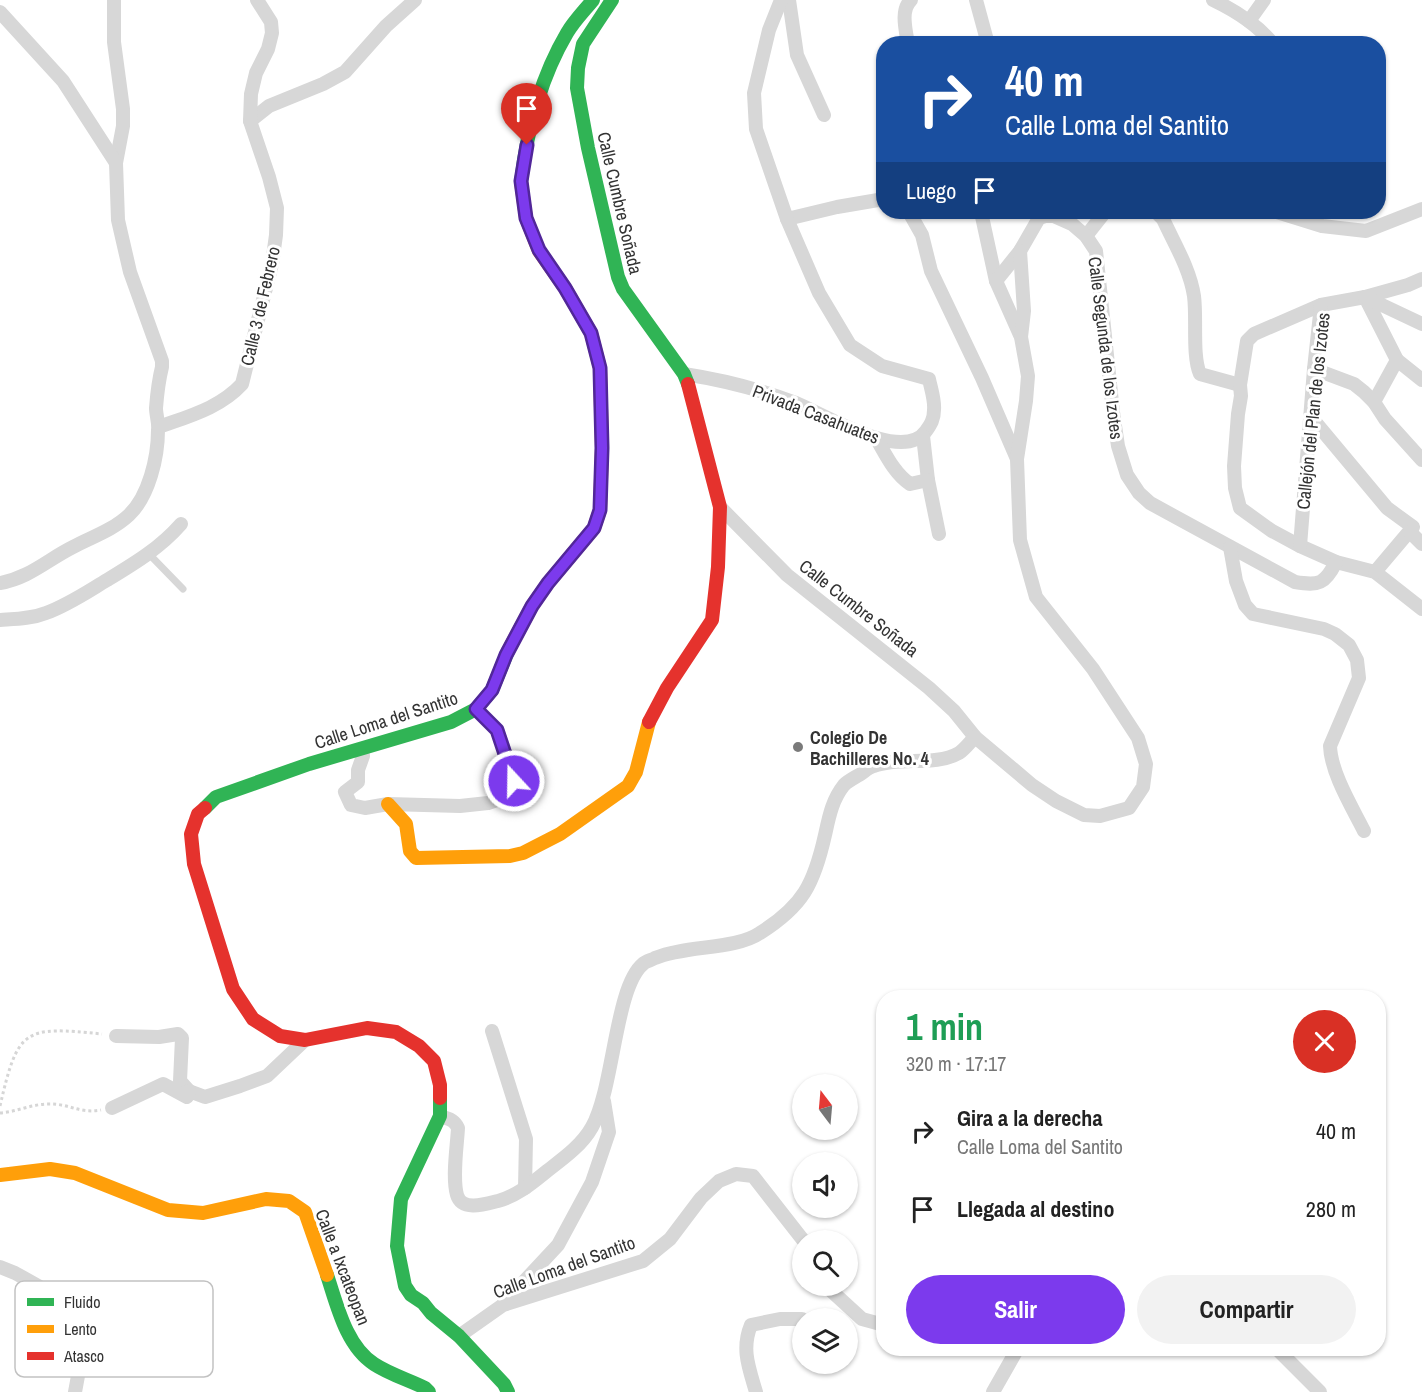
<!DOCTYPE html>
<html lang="es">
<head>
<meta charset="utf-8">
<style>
  body { margin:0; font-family:"Archivo Narrow",sans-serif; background:#f2f2f2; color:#222; height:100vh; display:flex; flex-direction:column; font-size:22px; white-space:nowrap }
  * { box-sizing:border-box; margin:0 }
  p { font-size:20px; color:#767676 }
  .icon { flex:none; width:33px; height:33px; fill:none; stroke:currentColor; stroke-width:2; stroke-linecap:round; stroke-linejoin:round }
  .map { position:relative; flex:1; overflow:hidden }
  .panel { position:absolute; left:876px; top:990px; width:510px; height:366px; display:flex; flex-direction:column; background:#fff; border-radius:24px; box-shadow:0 2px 4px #0004 }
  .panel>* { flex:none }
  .banner { position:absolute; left:876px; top:36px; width:510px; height:183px; border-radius:24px; box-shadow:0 2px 4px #0004; background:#1a4fa0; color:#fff; overflow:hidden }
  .needle { width:39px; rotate:344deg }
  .buttons { position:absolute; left:792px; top:1074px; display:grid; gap:12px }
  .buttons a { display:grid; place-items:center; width:66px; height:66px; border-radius:50%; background:#fff; box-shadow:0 2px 4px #0004; font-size:30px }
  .pin { position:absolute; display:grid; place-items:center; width:51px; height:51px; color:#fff; margin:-62px -26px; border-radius:50% 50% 50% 0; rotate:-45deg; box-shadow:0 0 6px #0007 }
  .pin .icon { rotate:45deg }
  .me { position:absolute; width:66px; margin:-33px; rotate:339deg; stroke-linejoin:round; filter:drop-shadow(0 0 4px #0008) }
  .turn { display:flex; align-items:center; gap:21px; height:126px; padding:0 30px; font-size:27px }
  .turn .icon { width:78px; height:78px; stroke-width:2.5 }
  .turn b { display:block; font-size:42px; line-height:51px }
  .then { display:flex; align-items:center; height:57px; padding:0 30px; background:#0003; gap:12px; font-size:22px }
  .round { display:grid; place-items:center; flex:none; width:63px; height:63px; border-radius:32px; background:#f2f2f2 }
  .summary { display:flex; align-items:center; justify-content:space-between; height:102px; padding:0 30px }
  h1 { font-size:36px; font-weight:700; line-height:45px; color:#1e9e55 }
  .action { display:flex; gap:12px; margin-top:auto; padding:12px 30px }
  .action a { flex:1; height:69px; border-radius:36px; background:#7c3aed; color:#fff; font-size:24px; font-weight:700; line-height:69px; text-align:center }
  .action a+a { background:#f2f2f2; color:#222 }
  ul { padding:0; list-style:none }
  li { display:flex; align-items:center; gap:18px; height:78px; padding:0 30px }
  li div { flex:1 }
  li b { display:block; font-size:22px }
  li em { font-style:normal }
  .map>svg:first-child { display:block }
</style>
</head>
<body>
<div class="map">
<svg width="1422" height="1392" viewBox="0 0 1422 1392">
  <rect width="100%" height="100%" fill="#fff"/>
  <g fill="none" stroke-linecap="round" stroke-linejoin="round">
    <g stroke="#d6d6d6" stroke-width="3" stroke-dasharray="3 3" stroke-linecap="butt">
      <path d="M 0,1106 C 18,1028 24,1026 102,1034"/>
      <path d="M 0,1113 C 16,1112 32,1104 48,1104 C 68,1103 79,1114 101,1110"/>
    </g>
    <polyline stroke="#d7d7d7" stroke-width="7" points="149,554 183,589"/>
    <g stroke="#d7d7d7" stroke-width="14">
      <polyline points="114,0 114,42 123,109 123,126 116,163"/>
      <polyline points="789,0 797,55 824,115"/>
      <polyline points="976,0 988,44"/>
      <path d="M 1213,0 C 1236,11 1257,24 1273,44"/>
      <path d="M 0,12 L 63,81 L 116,163 L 118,220 L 130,272 L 162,361 L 162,367 C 159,379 157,395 156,408 C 156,415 159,423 158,430 C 158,457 149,496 129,515 C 113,530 92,537 73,547 C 47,560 29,578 0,583"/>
      <polyline points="1249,21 1264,0"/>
      <path d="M 908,44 C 906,31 900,10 911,0"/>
      <polyline points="250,121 269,106 323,84 345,72 386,26 415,0"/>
      <polyline points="909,212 922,235 931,271 982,378 1017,459"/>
      <polyline points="981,212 996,281 1020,335"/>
      <path d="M 1156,212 L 1163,219 C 1174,243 1190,269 1194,296 C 1197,318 1192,356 1200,374 L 1240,385"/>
      <polyline points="1277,212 1322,226 1366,231 1422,209"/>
      <polyline points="787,219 837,207 884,199"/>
      <polyline points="1086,236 1105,212"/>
      <polyline points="1422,279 1408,285 1365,297 1321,305 1254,334 1247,341 1240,385 1241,396 1238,414 1234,466 1235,488 1240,508 1272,531 1300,546 1336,562 1375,572 1422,609"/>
      <path d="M 996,281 L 1020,251 L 1039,218 L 1045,216 L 1054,216 L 1072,224 L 1086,236 L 1096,251 L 1113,412 L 1118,446 L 1127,475 L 1139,493 L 1150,503 L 1295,582 C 1319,586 1325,584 1336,562"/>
      <polyline points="1365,297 1397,360 1422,380"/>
      <polyline points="1365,297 1422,324"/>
      <polyline points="1314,369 1354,384 1364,392 1374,402 1385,419 1422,460"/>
      <path d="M 684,374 C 723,380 759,389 796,403 C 823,414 903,464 926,431 C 931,424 934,419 934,410 C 935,400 931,389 929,379 L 882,366 L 850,345 L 819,293 L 787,219 L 756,129 L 754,93 L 769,30 L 781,0"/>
      <polyline points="1374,402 1397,360"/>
      <polyline points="1311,417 1387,508 1413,527 1375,572"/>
      <path d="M 159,427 C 189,416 220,408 242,384 L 272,264 L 276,235 L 277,208 L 269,177 L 250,121 L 251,94 L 256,73 L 268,49 L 272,33 L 271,22 L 257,0"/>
      <polyline points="923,436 928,480 939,534"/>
      <path d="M 876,438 C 886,455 894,473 910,484 L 928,480"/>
      <polyline points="720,507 787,575 929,688 954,711 975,737 1032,785 1056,801 1084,815 1100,816 1129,808 1143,787 1146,764 1138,738 1093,669 1036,597 1020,540 1017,459 1026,401 1028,376 1021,337 1024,311 1020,251"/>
      <polyline points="1410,532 1422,544"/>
      <polyline points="1300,546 1314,369 1321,305"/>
      <path d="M 1230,547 L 1236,581 L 1245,605 L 1253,614 L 1324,629 L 1335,634 L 1349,645 L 1357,660 L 1359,678 L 1330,746 C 1331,773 1352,807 1364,831"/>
      <path d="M 0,620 C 15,619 31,619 46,613 C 68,605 87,592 107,580 C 135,563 160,548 181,524"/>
      <polyline points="362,749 363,756 358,770 358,782 345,792 351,805 365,808 388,804 460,806 488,803 509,796 515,781 497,730 476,709"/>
      <polyline points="492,1031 526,1139 525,1188"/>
      <polyline points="116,1036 159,1037 178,1034 182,1038 180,1081 189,1091 205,1097 240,1086 267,1076 305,1040"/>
      <polyline points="112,1108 163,1084 187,1097 189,1091"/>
      <path d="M 440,1116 C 448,1119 454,1119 458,1128 C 457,1147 452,1177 457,1195 C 462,1212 486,1204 498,1201 C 517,1196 532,1183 547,1171 C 564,1158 582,1145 592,1127 C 614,1088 615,987 643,964 C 646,961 652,960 655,958 C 686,945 735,950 760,933 C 803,906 814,884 825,835 C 829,817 832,800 844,785 C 848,781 854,778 859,775 C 864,772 869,767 874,766 C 901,756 934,767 959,753 C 965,749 970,742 975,737"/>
      <polyline points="0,1267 15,1273 49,1292 76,1314 86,1333 75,1392"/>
      <polyline points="826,1286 862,1319 884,1325"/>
      <polyline points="504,1303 558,1245 592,1182 609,1132 604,1101"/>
      <polyline points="459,1336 503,1305 643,1261 670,1239 701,1198 719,1181 736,1174 753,1176 803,1240"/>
      <polyline points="1276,1348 1320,1392"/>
      <path d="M 756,1392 C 749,1368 741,1349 751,1325 L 780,1319 L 802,1319"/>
      <polyline points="993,1392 1018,1348"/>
    </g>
    <g stroke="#30b455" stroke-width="14">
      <polyline points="612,0 583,44 578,68 577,88 588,148 618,277 623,289 684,374 688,384"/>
      <path d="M 521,182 C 527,130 541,77 567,33 C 574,21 584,11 593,0"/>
      <polyline points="205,808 216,797 309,764 451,722 476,709 492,690 508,651"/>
      <polyline points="440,1098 440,1116 401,1199 397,1246 405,1286 411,1295 423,1303 431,1313 459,1336 504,1384 508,1392"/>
      <path d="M 327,1275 C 337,1305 346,1346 374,1364 C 389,1374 409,1380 425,1388 L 429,1392"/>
    </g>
    <g stroke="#ff9f0a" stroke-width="14">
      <polyline points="508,651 532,606 548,583 594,528 600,510 602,448 600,368 591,333 565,288 539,251 526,218 521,182"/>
      <polyline points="388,804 406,824 410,851 416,858 510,856 523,853 560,834 628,786 636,772 649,722"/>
      <polyline points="0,1175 50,1169 75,1173 168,1210 203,1213 266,1199 289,1201 305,1212 327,1275"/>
    </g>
    <g stroke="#e5322d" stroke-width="14">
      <polyline points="649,722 667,688 712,620 718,567 720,507 688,384"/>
      <polyline points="205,808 198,814 191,834 194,864 233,989 253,1019 280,1036 305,1040 367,1028 396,1032 419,1046 434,1061 440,1085 440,1098"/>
    </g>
  </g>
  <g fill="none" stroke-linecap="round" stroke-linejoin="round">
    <defs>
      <polyline id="route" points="514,781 497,730 476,709 492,690 506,655 532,606 548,583 594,528 600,510 602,448 600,368 591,333 565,288 539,250 526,218 521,181 527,145"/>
    </defs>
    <use href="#route" stroke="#51269a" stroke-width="15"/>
    <use href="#route" stroke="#7c3aed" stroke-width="10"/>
  </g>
  <circle fill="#7a7a7a" stroke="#fff" stroke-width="2" cx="798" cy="747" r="6"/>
  <g text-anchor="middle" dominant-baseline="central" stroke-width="6" stroke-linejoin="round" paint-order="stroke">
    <g font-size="18" fill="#333" stroke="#fff">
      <text transform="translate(620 203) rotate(77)">Calle Cumbre Soñada</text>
      <text transform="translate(260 306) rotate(-77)">Calle 3 de Febrero</text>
      <text transform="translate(1106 348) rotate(83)">Calle Segunda de los Izotes</text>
      <text transform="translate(1313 411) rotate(-84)">Callejón del Plan de los Izotes</text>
      <text transform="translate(816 414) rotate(21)">Privada Casahuates</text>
      <text transform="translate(859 608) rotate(38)">Calle Cumbre Soñada</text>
      <text transform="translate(386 720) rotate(-18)">Calle Loma del Santito</text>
      <text transform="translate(343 1267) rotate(69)">Calle a Ixcateopan</text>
      <text transform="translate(564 1267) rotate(-20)">Calle Loma del Santito</text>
    </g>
    <g font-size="18" font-weight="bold" fill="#333" stroke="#fff" text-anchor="start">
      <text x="810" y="737">Colegio De<tspan x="810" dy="21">Bachilleres No. 4</tspan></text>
    </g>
  </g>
  <rect x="15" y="1281" width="198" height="96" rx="9" fill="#fff" stroke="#c2c2c2" stroke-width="1.5"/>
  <rect x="27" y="1298" width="27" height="8" fill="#30b455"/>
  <rect x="27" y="1325" width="27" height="8" fill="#ff9f0a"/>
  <rect x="27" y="1352" width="27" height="8" fill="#e5322d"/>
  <g font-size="16" fill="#333">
    <text x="64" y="1308">Fluido</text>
    <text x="64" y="1335">Lento</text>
    <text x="64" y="1362">Atasco</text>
  </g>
</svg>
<div class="buttons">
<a><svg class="needle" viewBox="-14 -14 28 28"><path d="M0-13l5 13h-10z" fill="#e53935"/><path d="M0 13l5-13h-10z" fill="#767676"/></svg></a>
<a><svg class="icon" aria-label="sound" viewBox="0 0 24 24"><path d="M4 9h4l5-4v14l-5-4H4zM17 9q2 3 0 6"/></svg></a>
<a><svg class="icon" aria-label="search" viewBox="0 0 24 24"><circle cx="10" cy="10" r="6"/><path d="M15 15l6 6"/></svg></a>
<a><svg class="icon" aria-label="layers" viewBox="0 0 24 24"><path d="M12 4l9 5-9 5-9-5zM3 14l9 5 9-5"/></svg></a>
</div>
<div class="pin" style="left:527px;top:145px;background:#d93025"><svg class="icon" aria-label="arrive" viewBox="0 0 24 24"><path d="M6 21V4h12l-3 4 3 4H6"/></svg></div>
<svg class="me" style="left:514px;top:781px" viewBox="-20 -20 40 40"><circle r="17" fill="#7c3aed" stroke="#fff" stroke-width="3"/><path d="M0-11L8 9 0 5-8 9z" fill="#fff"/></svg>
<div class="banner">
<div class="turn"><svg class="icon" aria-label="right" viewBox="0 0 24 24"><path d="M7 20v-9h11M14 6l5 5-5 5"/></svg><div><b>40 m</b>Calle Loma del Santito</div></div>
<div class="then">Luego<svg class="icon" aria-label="arrive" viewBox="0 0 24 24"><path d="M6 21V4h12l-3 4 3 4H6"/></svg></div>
</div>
<section class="panel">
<div class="summary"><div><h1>1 min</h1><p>320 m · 17:17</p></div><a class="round" style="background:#d93025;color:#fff"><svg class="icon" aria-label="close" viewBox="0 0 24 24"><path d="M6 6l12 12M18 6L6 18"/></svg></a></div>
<ul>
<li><svg class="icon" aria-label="right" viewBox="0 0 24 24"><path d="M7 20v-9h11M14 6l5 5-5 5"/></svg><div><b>Gira a la derecha</b><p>Calle Loma del Santito</p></div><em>40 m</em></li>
<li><svg class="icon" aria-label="arrive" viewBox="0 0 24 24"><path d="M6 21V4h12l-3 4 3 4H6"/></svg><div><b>Llegada al destino</b></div><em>280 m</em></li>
</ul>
<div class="action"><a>Salir</a><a>Compartir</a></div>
</section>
</div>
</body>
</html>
